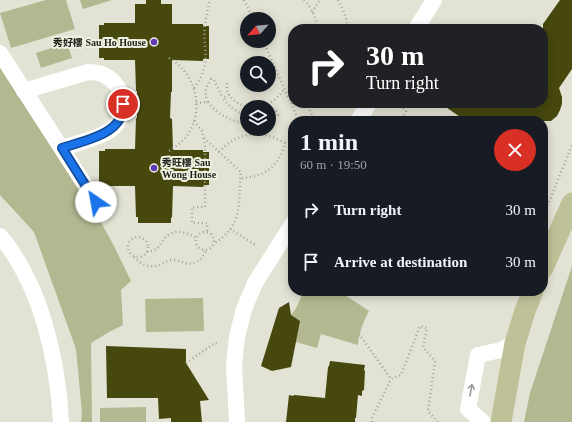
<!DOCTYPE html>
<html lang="en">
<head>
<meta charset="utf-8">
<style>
  body { margin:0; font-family:"Times New Roman","Noto Sans TC",serif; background:#20242c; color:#f1f3f6; height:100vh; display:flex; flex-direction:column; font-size:15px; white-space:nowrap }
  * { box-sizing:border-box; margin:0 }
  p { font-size:13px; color:#9ea1a6 }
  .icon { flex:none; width:22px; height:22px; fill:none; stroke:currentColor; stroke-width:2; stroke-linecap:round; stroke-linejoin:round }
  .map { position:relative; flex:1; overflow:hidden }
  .details { position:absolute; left:288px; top:116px; width:260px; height:180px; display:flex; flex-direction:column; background:#171b24; border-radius:16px; box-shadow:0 2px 10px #0003 }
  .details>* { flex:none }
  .banner { position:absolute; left:288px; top:24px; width:260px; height:84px; border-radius:16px; box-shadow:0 2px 10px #0003; background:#202124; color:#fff; overflow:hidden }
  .needle { width:26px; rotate:243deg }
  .controls { position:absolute; left:240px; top:12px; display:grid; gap:8px }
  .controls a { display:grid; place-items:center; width:36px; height:36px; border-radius:50%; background:#171b24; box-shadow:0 2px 10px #0003; font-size:20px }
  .pin { position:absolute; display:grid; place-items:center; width:34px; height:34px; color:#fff; margin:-17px; border:2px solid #fff; border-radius:50%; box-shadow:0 1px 4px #0007 }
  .me { position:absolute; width:44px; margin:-22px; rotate:327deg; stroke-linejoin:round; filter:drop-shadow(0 0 3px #0008) }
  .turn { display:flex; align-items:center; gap:14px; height:84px; padding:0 12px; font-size:18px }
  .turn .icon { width:52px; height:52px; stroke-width:2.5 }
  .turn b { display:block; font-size:28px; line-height:34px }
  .round { display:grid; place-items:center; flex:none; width:42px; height:42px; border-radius:21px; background:#20242c }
  .summary { display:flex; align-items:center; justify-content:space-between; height:68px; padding:0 12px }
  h1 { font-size:24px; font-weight:700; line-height:30px }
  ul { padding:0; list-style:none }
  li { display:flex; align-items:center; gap:12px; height:52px; padding:0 12px }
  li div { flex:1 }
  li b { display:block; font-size:15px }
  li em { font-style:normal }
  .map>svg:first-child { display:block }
</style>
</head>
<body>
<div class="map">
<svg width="572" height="422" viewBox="0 0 572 422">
  <rect width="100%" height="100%" fill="#e2e3d4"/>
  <g fill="#b4b891">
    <polygon points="46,0 66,0 75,29 11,48 0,13"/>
    <polygon points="80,0 112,0 83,9"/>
    <polygon points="67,43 72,58 41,68 36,53"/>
    <polygon points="0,64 73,172 114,246 131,281 121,290 123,325 109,332 91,343 92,422 81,422 82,413 76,349 34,232 0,195"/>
    <polygon points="572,266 572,422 524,422 530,393"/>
    <path d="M 304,291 L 339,291 L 369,311 C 363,323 359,332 358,345 L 321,334 L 317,348 L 296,342 L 291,315 L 296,308 Z"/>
    <polygon points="203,298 204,331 146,332 145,299"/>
    <polygon points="146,407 146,422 100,422 100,408"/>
  </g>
  <g fill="#46480e">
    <polygon points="146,0 161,0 161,4 172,4 172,24 203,24 203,26 209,26 209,59 203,59 203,61 172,60 172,92 171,92 170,118 172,119 173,150 203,150 203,152 209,152 209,185 204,185 203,187 173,186 172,218 171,217 171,223 138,223 138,217 136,217 135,186 105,186 105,184 99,184 99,151 105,151 105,149 135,149 136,118 137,118 137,91 136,91 135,60 104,60 104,58 99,58 99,25 104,25 104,23 135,23 135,4 146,4"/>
    <polygon points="560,0 572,0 572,69 559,88 562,97 562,104 560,110 557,116 551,121 466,121 440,103 543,103 543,24"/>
    <polygon points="289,302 291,315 300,321 291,367 272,371 261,366 279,308"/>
    <polygon points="106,346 186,349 186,363 209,400 200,401 202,422 171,422 171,418 159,419 158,398 107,398"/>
    <polygon points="330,361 365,365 364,370 365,371 364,390 362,391 362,396 358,395 356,418 355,418 355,422 286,422 289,395 293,396 294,395 325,398 328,367 329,366"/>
  </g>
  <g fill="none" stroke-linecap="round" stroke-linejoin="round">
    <g stroke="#a5a69a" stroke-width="2.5" stroke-dasharray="1 3" stroke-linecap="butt">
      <polyline points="244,0 253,19"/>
      <path d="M 304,0 C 312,8 316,18 318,29"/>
      <path d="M 338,0 C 343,9 347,18 348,29"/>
      <polyline points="312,12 320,0"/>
      <polyline points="263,41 299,121"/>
      <path d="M 169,58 C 175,62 181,66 185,72 C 200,91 200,119 186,137 C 181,143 175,147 169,151"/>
      <polyline points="227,83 227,91 229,95"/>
      <path d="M 194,88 C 213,63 202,51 205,25 C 206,17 208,8 210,0"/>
      <path d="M 208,102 C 203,92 206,88 211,79 L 214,80 L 223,98"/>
      <path d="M 196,103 L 208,102 C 218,115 231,122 247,123"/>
      <polyline points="306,103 315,121"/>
      <polyline points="397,103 406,111 400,121"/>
      <path d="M 260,107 C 271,104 278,98 284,89"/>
      <path d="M 247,115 C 237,113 229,107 223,98 L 229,95 C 234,101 240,105 248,107"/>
      <polyline points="269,115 276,111 278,115 269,120"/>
      <polyline points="194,121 202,131 205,144 205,207 192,207 192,223 207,223 207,233"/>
      <path d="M 204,138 L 241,172 C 238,202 244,226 213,244"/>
      <path d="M 219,152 C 239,131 261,129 285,143 C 279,166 264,178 240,178"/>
      <polyline points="543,217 572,145"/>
      <polyline points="230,229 257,246"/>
      <circle cx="205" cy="241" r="9"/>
      <circle cx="138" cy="247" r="10"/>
      <path d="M 147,252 C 159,250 158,247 164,239 C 173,228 187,231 197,239"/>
      <path d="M 134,257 C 141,265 151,269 162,264 C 165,262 169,260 173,260 C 178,260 181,262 185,263 C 195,266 203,259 206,250"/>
      <polyline points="359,334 391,379 401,375 420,326 427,328 423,347 435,361 428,411 438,422"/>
      <polyline points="186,363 215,343 218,344"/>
      <polyline points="372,422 372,418 391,379"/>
    </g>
    <g stroke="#fff" stroke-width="16">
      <polyline points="416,29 434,0"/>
      <polyline points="0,53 96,202"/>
      <path d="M 24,91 L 88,72 C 96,72 103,73 109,78 C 127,91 128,119 109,131 C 98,138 75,144 62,148"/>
      <polyline points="358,121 369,103"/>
      <path d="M 0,236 C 41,284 58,361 61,422"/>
      <polyline points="237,422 234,365 237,337 244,309 255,283 293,223"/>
      <polyline points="483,422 468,409 478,355 501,350 515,343"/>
    </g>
    <g stroke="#bfc298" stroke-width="21">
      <polyline points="543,268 572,203"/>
      <polyline points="501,422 515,343 525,311 533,291"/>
    </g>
  </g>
  <defs><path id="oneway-shaft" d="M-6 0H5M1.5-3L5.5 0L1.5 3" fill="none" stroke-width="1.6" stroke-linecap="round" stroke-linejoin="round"/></defs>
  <use stroke="#9a9a98" href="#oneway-shaft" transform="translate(471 390) rotate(-80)"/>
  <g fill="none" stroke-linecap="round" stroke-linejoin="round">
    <defs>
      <path id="route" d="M 96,202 L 62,148 C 77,143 105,137 116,124 C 121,119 122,111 123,104"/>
    </defs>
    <use href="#route" stroke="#114b97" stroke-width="10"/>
    <use href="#route" stroke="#1a73e8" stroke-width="7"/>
  </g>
  <g fill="#603bb3" stroke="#eff1e1" stroke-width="1.5">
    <circle cx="154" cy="42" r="4"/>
    <circle cx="154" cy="168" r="4"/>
  </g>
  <g text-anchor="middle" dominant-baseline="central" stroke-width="4" stroke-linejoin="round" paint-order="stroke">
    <g font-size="10" font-weight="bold" fill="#1e1e19" stroke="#eff1e1" text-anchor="end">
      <text x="146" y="42">秀好樓 Sau Ho House</text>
      <text x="162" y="162" text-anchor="start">秀旺樓 Sau<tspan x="162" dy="12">Wong House</tspan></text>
    </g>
  </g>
</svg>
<div class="controls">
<a><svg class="needle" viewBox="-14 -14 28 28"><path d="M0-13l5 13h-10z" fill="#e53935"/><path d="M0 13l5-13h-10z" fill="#9ea1a6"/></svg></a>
<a><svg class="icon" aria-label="search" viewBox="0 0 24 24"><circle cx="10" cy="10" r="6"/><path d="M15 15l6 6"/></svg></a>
<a><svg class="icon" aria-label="layers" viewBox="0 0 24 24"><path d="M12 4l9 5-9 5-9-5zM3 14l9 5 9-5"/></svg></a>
</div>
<div class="pin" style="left:123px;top:104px;background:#d93025"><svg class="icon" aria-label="arrive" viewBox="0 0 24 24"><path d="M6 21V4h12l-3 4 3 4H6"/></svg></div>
<svg class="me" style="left:96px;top:202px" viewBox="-20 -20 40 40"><circle r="19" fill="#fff"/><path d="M0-13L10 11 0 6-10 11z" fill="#1a73e8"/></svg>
<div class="banner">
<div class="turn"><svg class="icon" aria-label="right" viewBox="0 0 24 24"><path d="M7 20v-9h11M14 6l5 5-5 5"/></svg><div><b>30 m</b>Turn right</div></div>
</div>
<section class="details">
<div class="summary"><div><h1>1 min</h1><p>60 m · 19:50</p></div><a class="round" style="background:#d93025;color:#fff"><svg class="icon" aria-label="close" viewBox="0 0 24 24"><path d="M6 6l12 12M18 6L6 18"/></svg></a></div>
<ul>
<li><svg class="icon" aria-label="right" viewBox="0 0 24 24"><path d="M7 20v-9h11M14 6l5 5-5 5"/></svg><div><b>Turn right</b></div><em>30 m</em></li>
<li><svg class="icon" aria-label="arrive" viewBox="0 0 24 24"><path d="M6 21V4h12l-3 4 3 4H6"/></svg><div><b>Arrive at destination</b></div><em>30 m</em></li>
</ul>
</section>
</div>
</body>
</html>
